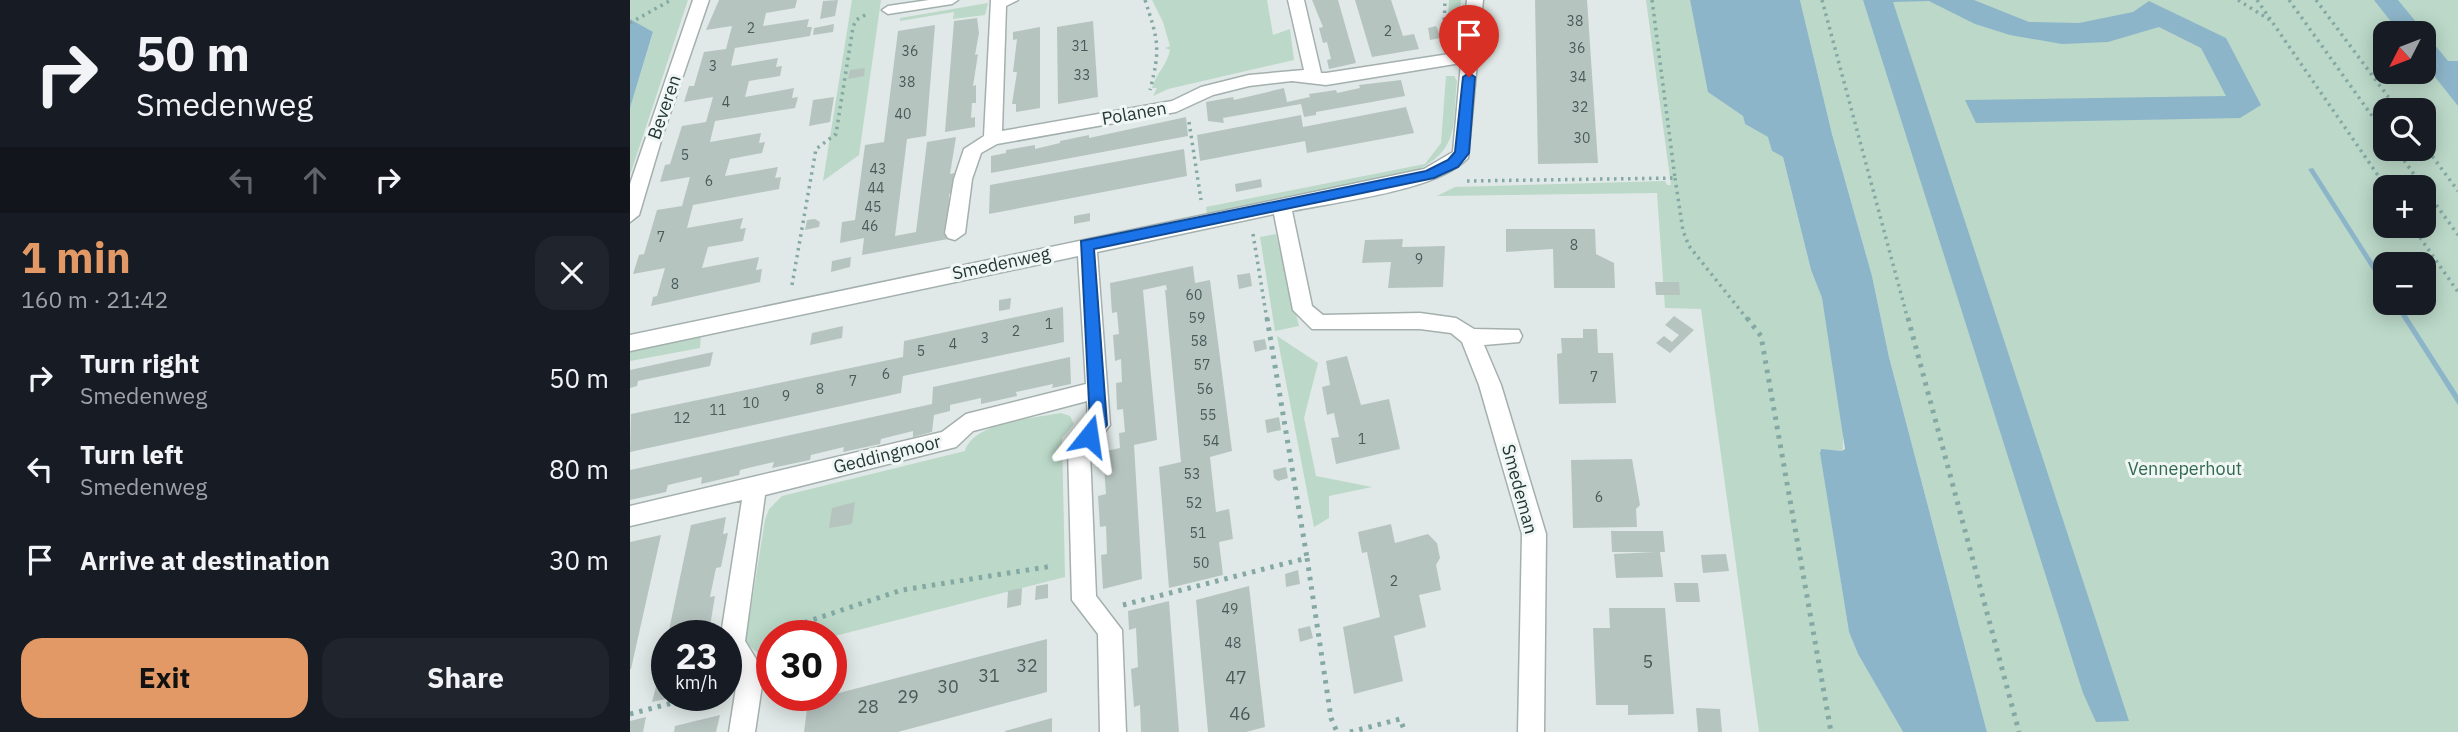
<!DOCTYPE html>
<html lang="en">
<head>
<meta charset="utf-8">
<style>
  body { margin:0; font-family:"IBM Plex Sans",sans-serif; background:#20242c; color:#f1f3f6; height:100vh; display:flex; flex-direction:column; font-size:26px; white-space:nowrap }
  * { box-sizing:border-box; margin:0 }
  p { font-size:23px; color:#9ea1a6 }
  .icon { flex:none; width:38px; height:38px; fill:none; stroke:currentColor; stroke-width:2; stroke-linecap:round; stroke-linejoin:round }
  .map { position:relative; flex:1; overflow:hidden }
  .drawer { display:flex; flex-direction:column; background:#171b24; width:630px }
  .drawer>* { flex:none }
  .banner { background:#171b24; color:#f1f3f6; overflow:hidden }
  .needle { width:46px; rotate:228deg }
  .buttons { position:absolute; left:1743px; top:21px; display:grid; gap:14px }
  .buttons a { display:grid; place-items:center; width:63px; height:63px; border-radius:14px; background:#171b24; box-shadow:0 4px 18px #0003; font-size:35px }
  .speed { position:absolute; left:21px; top:620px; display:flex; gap:14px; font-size:35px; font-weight:700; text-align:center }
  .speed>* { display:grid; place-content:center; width:91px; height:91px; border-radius:50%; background:#171b24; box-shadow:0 4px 18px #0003; line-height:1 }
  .speed small { font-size:18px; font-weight:400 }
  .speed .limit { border:10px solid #d22; background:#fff; color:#111 }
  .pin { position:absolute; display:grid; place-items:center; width:60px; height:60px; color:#fff; margin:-72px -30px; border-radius:50% 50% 50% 0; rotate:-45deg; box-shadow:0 0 7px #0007 }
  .pin .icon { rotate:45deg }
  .me { position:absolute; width:77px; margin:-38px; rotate:15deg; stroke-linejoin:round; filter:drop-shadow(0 0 5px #0008) }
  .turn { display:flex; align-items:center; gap:24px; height:147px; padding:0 21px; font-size:32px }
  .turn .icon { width:91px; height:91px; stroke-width:2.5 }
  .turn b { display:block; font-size:49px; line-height:60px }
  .lanes { display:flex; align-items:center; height:66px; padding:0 21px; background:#0003; justify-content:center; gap:35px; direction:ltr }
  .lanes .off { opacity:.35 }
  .round { display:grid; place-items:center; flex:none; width:74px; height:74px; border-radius:21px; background:#20242c }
  .summary { display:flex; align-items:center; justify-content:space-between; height:119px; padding:0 21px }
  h1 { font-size:42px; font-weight:700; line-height:52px; color:#e29965 }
  .cta { display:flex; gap:14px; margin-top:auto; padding:14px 21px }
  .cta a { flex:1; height:80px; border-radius:21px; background:#e29965; color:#111; font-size:28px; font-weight:700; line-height:80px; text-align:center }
  .cta a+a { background:#20242c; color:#f1f3f6 }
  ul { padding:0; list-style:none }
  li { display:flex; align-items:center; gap:21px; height:91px; padding:0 21px }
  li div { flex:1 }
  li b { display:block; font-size:26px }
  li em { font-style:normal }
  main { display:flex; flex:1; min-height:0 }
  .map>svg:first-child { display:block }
</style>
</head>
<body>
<main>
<section class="drawer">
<div class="banner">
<div class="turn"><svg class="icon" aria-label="right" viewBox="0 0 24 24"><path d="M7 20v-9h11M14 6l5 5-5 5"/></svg><div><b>50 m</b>Smedenweg</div></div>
<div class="lanes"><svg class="icon off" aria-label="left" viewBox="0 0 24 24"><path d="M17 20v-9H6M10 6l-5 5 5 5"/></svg><svg class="icon off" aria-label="ahead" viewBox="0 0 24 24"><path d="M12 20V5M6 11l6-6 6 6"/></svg><svg class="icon" aria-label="right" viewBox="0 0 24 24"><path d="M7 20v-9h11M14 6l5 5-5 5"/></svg></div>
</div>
<div class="summary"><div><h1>1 min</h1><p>160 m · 21:42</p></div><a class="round"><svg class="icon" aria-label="close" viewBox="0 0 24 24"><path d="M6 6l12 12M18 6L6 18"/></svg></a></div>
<ul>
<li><svg class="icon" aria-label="right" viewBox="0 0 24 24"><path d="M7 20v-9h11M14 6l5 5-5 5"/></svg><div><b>Turn right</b><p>Smedenweg</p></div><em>50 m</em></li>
<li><svg class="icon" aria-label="left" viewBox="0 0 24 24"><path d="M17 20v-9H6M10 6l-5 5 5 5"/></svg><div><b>Turn left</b><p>Smedenweg</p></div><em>80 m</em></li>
<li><svg class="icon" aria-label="arrive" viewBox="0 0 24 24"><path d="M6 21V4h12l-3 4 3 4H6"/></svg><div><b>Arrive at destination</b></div><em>30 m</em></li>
</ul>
<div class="cta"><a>Exit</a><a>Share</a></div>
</section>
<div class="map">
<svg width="1828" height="732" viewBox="0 0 1828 732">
  <rect width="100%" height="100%" fill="#e0e9e7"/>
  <g fill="#bbd8c8" fill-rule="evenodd">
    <polygon points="0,0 58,0 0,175 0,108 23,33 0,19"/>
    <polygon points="222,0 251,0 229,155 193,181"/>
    <path d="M 522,0 L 637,0 L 643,35 L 660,29 L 664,60 L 538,89 L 523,96 L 527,88 L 522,88 C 526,73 537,66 540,50 L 535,48 L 540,46 L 533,22 Z"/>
    <polygon points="819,0 831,0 828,43 820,43 817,29"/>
    <polygon points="1016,0 1060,0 1080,93 1113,116 1115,124 1139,137 1142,151 1153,157 1181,270 1192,298 1213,425 1213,451 1190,450 1219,632 1228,654 1273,732 1129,732 1071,309 1035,308 1027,193 807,196 825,187 1035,181 1037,185 1041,185"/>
    <path d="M 1170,0 L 1828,0 L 1828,732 L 1357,732 L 1259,357 L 1242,276 L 1202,134 ZM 1755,33 L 1794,33 L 1794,72 L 1755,72 ZM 1755,110 L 1794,110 L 1794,149 L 1755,149 ZM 1755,187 L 1794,187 L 1794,226 L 1755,226 ZM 1755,264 L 1794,264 L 1794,303 L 1755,303 Z"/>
    <polygon points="358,3 355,15 323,19 324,12 270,21 270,18"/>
    <path d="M 816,76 L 824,76 L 827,81 C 822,126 831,149 784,172 L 577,215 L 576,207 L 795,164 L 811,143 Z"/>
    <polygon points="646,234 669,326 645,331 630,237"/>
    <polygon points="71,333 70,348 0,361 0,351"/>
    <polygon points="647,336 688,363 674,418 686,476 742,487 699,496 699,518 684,527"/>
    <path d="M 431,413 L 440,416 L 444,424 L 432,438 L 435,577 L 201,637 L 142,635 L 142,654 C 129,655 121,651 116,639 L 135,520 L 139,509 L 152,496 L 335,451 C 343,422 405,418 431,413 Z"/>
  </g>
  <g fill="#8db5c9">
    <polygon points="1060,0 1170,0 1202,134 1242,276 1259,357 1357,732 1273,732 1228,654 1219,632 1190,453 1191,449 1212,451 1215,449 1192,298 1181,270 1153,157 1142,151 1138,137 1115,124 1113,116 1078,92"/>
    <polygon points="1233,0 1344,0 1399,22 1449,23 1503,12 1519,1 1596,38 1631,105 1610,118 1346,123 1335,100 1596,96 1571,48 1529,27 1478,42 1432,44 1380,35 1345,24 1299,1 1263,2 1499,721 1466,722 1453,693"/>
    <polygon points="1744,0 1768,0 1818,61 1828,61 1828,106 1794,63 1794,33 1770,33"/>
    <polygon points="0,19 23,32 0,108"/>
    <polygon points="1683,168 1755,281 1755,290 1678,169"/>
    <polygon points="1763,303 1769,303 1828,395 1828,405"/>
  </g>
  <g fill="#b6c4c0">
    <polygon points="89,0 167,0 165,8 136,13 133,26 179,19 177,27 182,27 180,36 105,48 101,66 148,58 146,67 152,66 150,76 119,81 115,97 164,88 162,98 168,97 165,108 85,121 80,142 131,133 129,143 135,142 132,153 100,159 95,176 148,167 145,178 151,177 149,189 63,205 57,228 113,218 110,229 116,228 113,241 78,247 72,268 129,257 126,270 132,269 130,282 21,306 23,297 27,296 35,268 3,274 9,255 14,254 27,210 52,206 60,177 30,182 35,165 40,164 52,126 76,122 83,97 54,102 59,86 64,86 74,52 96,49 102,26 76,30"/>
    <polygon points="208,0 205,16 190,19 193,1"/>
    <polygon points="682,0 708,0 726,63 699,69 697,60 701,59 697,42 693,43 689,28 693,27"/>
    <polygon points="725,0 761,0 773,36 784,34 789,49 742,57"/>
    <polygon points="905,0 957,0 968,163 908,164"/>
    <polygon points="347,18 349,33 345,55 348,54 343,86 346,85 346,103 342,103 341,118 345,117 345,127 315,132 324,21"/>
    <polygon points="463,21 468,97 428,104 427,27"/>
    <polygon points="204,24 203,32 183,35 184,28"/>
    <polygon points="305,25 296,136 277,139 265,236 286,232 297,142 326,137 320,174 324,173 323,193 319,194 318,239 232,255 234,238 210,243 212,222 225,220 235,145 254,142 268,31"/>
    <polygon points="806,26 811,38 800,40 798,28"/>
    <polygon points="410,27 410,108 386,112 386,104 382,104 387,72 383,72 387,39 383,40 383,32"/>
    <polygon points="235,68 234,76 218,79 220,70"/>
    <polygon points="771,80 775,96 686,112 686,115 674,117 671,104 593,118 594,123 578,121 576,102 603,97 604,100 654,88 657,102 680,97 679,94 706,90 707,93 730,88 729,85"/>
    <polygon points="204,97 200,122 179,126 183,100"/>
    <polygon points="776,107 784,133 677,153 675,141 570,161 567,135 671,115 673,127"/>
    <polygon points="556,117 558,136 361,173 361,156 376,153 376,150 405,145 405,149 430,143 430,141 459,135 459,138"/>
    <polygon points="554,149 557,176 359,214 360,185"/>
    <polygon points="631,179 632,187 606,192 605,184"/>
    <polygon points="460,213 460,221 444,224 444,216"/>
    <polygon points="185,219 190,222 189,227 175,230 177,220"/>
    <polygon points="876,229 965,229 966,254 984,263 985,288 924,288 923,249 876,252"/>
    <polygon points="773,239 772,247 815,246 813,287 758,288 761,262 732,263 735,240"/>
    <polygon points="221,257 220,267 201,272 202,261"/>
    <polygon points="563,266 565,283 580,280 602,451 580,457 586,512 599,509 603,539 589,542 593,575 539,588 529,467 551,462 535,290 537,290 536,285 513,290 527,440 504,445 512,579 473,589 471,555 477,554 476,526 470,527 468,496 476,494 474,467 468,469 467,453 490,448 489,433 495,432 493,409 487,410 486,383 492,382 491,359 485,361 483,335 489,334 487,312 482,313 480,283"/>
    <polygon points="620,273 622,286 609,289 607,275"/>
    <polygon points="1025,282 1049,282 1050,295 1026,295"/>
    <polygon points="381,298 380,309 369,311 369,300"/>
    <polygon points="433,307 434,342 273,376 271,393 0,452 1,414 273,357 274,341"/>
    <polygon points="1044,316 1064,330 1040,353 1026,343 1034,336 1042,342 1049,335 1035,325"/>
    <polygon points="213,326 212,338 180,345 182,333"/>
    <polygon points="953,329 967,329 968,353 983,353 986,403 929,404 927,354 932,353 931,338 953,338"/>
    <polygon points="635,339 637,349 625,352 623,341"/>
    <polygon points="83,352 80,366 8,381 7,386 0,388 0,370"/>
    <polygon points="717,356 731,405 759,399 770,449 706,464 701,438 709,437 704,413 697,415 692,387 700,385 696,361"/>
    <polygon points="440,357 441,384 422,388 423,384 386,392 387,396 351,404 351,398 320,405 320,411 304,415 302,432 283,437 283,431 251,439 250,444 213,452 214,447 181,455 180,460 142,468 144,462 110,470 109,475 71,484 72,477 38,485 36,492 0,500 0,470 302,404 303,387"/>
    <polygon points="649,417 651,430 637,433 635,420"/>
    <polygon points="1002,459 1010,505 1006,509 1007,527 943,528 941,460"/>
    <polygon points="656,467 658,478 648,481 644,478 643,470"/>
    <polygon points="225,502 222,524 199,528 202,508"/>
    <polygon points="96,517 93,534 98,533 91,567 86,568 80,597 85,596 79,632 73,635 38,635 61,525"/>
    <polygon points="761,524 765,543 798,534 807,543 810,558 806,565 811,590 789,595 796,627 764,636 773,681 724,694 713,627 750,617 737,552 732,553 728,532"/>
    <polygon points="981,531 1033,531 1035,552 1030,552 1033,577 986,578 984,554 1025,552 982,552"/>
    <polygon points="31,535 1,669 0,669 0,542"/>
    <polygon points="1096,554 1099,571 1073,573 1071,555"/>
    <polygon points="668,570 670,584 656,587 655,574"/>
    <polygon points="1044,583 1068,583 1070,602 1046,602"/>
    <polygon points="418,584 418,598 405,600 406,586"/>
    <polygon points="619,586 635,727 616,732 578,732 566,600"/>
    <polygon points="392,588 391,605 377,608 378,591"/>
    <polygon points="539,601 549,732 511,732 510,705 504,707 501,669 508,667 506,628 499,630 498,611"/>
    <polygon points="979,608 1035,608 1044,714 998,715 998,705 966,705 963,628 980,628"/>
    <polygon points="680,626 683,638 670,642 668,629"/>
    <polygon points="417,639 417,692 268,732 174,732 178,701"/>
    <polygon points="37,645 37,695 49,696 22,702"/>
    <polygon points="1066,708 1090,709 1092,732 1068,732"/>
    <polygon points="90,715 86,732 44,732 45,726"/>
    <polygon points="16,717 13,732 0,732 0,721"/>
    <polygon points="422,718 422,732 375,732 375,731"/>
  </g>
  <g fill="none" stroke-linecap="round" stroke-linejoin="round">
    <defs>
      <polygon id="service" points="299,0 328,0 322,4 258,14 252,10 258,6"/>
      <g id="minor">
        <polygon points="63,0 79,0 33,134 9,215 0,222 0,184"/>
        <path d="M 361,0 L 388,0 L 376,6 L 372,131 L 542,101 L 571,87 L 619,75 L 674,70 L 658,0 L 674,0 L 691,73 L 696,73 L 832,52 L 837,0 L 853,0 L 838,158 C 807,191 709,201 662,211 L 682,306 L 693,315 L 790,313 L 826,318 L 844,329 L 889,330 L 892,336 L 889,342 L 854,345 L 871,385 L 916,534 L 914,732 L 888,732 L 892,534 L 849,385 L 832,342 L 821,333 L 790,329 L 682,329 L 663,310 L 644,214 L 467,252 L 480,425 L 460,451 L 466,596 L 492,630 L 496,732 L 470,732 L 468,634 L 442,600 L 438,448 L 458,422 L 457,401 L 343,431 L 326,447 L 318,449 L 135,495 L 115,641 L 134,672 L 125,732 L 99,732 L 108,675 L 96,657 L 96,635 L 91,635 L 112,500 L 0,526 L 0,506 L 312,432 L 336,414 L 456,384 L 448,256 L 0,351 L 0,335 L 794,169 L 823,152 L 831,63 L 696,85 L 662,81 L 619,86 L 583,95 L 546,112 L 367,144 L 351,153 L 342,179 L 335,233 L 325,240 L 318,238 L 315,233 L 324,179 L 334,149 L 354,136 Z"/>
      </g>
    </defs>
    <use href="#service" stroke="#a4b0ae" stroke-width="3"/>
    <use href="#minor" stroke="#a4b0ae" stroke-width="3"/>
    <g stroke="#84a9a4" stroke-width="3.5" stroke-dasharray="2.5 4.5" stroke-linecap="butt">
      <path d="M 515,0 C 528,40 531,48 520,90"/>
      <polyline points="1192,0 1278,320"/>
      <polyline points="1608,0 1640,20"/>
      <polyline points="1627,0 1756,187"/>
      <polyline points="1659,0 1755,134"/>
      <polyline points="1686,0 1768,110"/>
      <polyline points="0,23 41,0"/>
      <polyline points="814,27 815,0"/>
      <polyline points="559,122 571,200"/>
      <polyline points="1794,145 1828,191"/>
      <polyline points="1766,149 1793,187"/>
      <polyline points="1045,178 1053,231 1059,246 1118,320"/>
      <polyline points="837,181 1045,178 1022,0"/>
      <polyline points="1794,188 1828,235"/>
      <polyline points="1782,226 1828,292"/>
      <polyline points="623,234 637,320"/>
      <polyline points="162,285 186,149 206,134 223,27 226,20 237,14"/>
    </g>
    <g stroke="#84a9a4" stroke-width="5" stroke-dasharray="3.5 6" stroke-linecap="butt">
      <polyline points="637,318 677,558"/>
      <polyline points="1117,318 1131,336 1201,732"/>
      <polyline points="1278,318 1389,732"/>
      <polyline points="493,605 677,558 701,718 707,732"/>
      <polyline points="149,635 164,626 272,590 423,566"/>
      <polyline points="0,714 73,695"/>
      <polyline points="720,732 770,719 775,732"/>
    </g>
    <use href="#service" fill="#fff" fill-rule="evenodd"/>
    <use href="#minor" fill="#fff" fill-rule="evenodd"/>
  </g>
  <polygon fill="#1a73e8" stroke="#114b97" stroke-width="2" points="839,73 845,77 839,153 828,167 804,178 464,249 477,425 465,441 453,441 451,436 460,423 451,241 796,171 818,160 825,152 833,77"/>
  <g text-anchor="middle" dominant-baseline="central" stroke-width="6" stroke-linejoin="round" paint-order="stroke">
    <g font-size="14" fill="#485b58">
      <text x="945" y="21">38</text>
      <text x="121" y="28">2</text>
      <text x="758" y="31">2</text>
      <text x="450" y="46">31</text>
      <text x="947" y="48">36</text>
      <text x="280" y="51">36</text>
      <text x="83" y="66">3</text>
      <text x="452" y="75">33</text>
      <text x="948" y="77">34</text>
      <text x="277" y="82">38</text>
      <text x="96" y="102">4</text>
      <text x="950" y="107">32</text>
      <text x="273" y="114">40</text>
      <text x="952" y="138">30</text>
      <text x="55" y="155">5</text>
      <text x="248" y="169">43</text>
      <text x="79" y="181">6</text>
      <text x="246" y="188">44</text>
      <text x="243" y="207">45</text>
      <text x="240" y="226">46</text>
      <text x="31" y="237">7</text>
      <text x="944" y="245">8</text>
      <text x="789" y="259">9</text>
      <text x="45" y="284">8</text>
      <text x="564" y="295">60</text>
      <text x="567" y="318">59</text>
      <text x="419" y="324">1</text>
      <text x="386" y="331">2</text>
      <text x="355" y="338">3</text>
      <text x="569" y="341">58</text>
      <text x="323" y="344">4</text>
      <text x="291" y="351">5</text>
      <text x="572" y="365">57</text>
      <text x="256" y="374">6</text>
      <text x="964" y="377">7</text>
      <text x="223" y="381">7</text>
      <text x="190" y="389">8</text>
      <text x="575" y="389">56</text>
      <text x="156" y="396">9</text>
      <text x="121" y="403">10</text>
      <text x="88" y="410">11</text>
      <text x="578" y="415">55</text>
      <text x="52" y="418">12</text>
      <text x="732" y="439">1</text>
      <text x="581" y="441">54</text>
      <text x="562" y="474">53</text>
      <text x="969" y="497">6</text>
      <text x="564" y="503">52</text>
      <text x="568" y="533">51</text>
      <text x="571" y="563">50</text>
      <text x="764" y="581">2</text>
      <text x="600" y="609">49</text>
      <text x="603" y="643">48</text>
    </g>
    <g font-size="18" fill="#233836" stroke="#f0f6f4">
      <text transform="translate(34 107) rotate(-71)">Beveren</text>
      <text transform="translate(504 113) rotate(-10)">Polanen</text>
      <text transform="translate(371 263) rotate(-12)">Smedenweg</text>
      <text transform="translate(257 454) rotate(-14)">Geddingmoor</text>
      <text transform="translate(890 489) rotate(75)">Smedeman</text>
    </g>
    <g font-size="18" fill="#316a51" stroke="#f0f6f4">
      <text x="1555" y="468">Venneperhout</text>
    </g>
    <g font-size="18" fill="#485b58">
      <text x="1018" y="661">5</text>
      <text x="397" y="665">32</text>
      <text x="359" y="675">31</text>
      <text x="606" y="677">47</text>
      <text x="318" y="686">30</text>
      <text x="278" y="696">29</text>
      <text x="238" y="706">28</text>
      <text x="610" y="713">46</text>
    </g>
  </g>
</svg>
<div class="buttons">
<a><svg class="needle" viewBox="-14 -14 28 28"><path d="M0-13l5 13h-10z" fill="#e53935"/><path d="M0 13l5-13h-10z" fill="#9ea1a6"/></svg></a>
<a><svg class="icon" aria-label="search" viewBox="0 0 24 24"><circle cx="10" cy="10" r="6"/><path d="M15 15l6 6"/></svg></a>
<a>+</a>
<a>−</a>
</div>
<div class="speed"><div>23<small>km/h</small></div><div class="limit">30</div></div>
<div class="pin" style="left:839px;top:77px;background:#d93025"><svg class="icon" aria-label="arrive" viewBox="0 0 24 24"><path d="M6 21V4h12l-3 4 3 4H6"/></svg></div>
<svg class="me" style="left:459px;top:436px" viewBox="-20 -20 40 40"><path d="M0-17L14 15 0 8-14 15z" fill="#1a73e8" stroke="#fff" stroke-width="4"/></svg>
</div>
</main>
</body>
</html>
